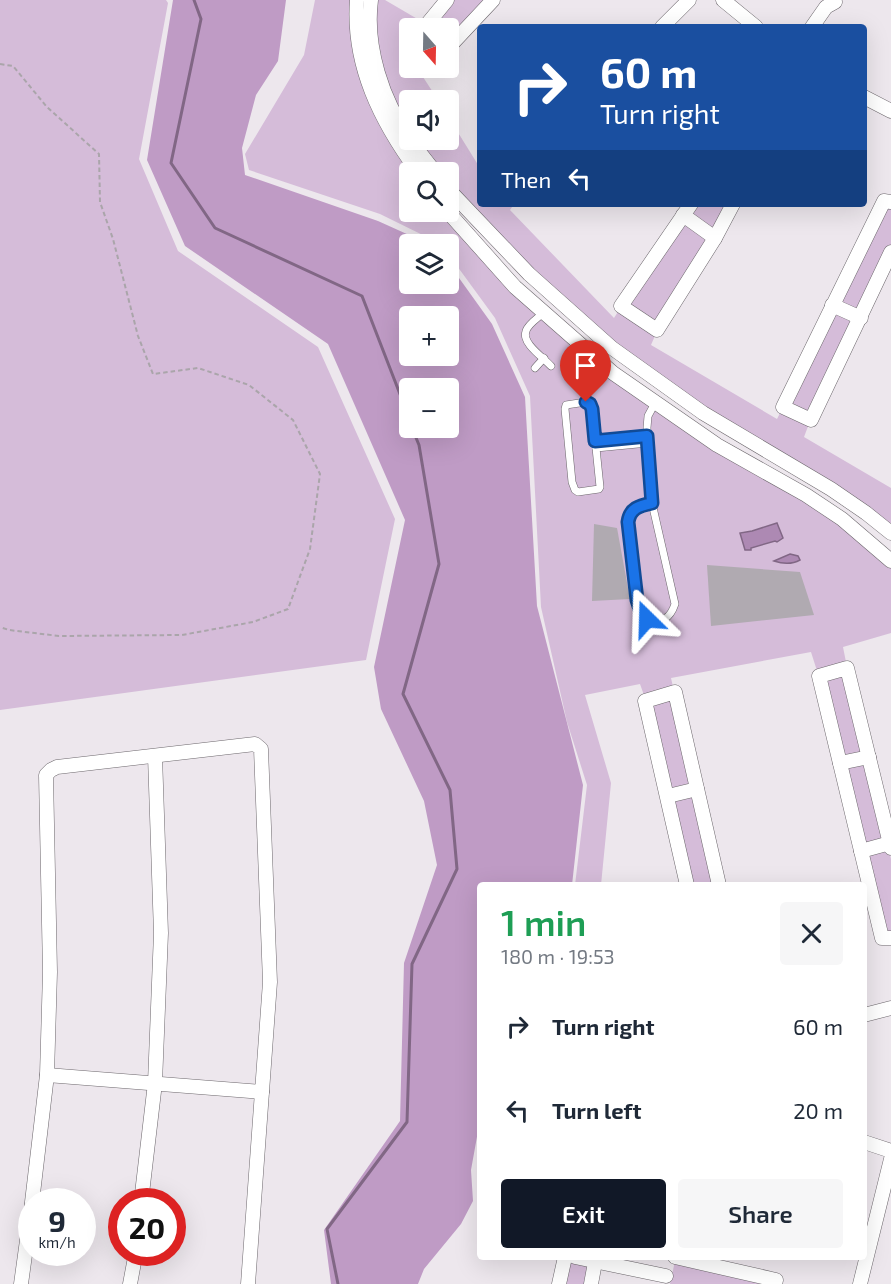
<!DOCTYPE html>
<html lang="en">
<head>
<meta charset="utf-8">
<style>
  body { margin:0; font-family:"Exo 2",sans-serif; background:#f6f6f7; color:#1f2937; height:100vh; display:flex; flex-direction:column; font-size:22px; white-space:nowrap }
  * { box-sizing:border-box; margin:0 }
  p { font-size:20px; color:#747a83 }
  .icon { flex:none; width:33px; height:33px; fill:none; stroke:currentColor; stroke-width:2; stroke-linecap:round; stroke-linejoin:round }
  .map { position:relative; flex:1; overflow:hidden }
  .drawer { position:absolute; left:477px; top:882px; width:390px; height:378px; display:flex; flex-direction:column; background:#fff; border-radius:6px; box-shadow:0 6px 24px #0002 }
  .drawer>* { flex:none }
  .top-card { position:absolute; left:477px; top:24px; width:390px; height:183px; border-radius:6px; box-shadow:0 6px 24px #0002; background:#1a4fa0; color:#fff; overflow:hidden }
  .needle { width:39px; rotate:160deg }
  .fabs { position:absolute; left:399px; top:18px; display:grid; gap:12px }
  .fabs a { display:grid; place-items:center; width:60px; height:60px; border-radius:6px; background:#fff; box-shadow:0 6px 24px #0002; font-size:30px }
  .speed { position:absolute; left:18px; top:1188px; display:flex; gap:12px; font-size:30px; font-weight:700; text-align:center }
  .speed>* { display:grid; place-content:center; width:78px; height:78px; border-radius:50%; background:#fff; box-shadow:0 6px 24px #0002; line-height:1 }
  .speed small { font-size:15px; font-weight:400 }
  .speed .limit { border:9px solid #d22; background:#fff; color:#111 }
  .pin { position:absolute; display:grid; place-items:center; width:51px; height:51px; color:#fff; margin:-62px -26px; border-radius:50% 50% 50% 0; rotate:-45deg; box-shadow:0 0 6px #0007 }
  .pin .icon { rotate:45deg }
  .me { position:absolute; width:66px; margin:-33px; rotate:338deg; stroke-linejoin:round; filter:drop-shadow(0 0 4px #0008) }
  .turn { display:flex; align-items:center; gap:21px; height:126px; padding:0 24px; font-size:27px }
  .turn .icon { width:78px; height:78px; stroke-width:2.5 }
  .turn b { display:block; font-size:42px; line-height:51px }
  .then { display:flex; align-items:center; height:57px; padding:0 24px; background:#0003; gap:12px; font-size:22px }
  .round { display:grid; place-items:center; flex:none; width:63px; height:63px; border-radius:6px; background:#f6f6f7 }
  .summary { display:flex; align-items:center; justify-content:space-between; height:102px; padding:0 24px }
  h1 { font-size:36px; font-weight:600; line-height:45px; color:#1e9e55 }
  .primary-button { display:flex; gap:12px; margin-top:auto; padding:12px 24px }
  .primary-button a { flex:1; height:69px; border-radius:6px; background:#111827; color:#fff; font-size:24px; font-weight:600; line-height:69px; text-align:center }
  .primary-button a+a { background:#f6f6f7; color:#1f2937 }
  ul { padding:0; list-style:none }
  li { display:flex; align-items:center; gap:18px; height:84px; padding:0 24px }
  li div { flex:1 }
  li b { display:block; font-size:22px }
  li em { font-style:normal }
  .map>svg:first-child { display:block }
</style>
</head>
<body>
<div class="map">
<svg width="891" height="1284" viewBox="0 0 891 1284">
  <rect width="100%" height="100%" fill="#ede7ed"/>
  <g fill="#d5bcd9">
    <polygon points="0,0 166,0 168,3 139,159 178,251 318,347 395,519 366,660 0,710"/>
    <polygon points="315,0 354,0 415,172 410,172 410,212 446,212 613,374 806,496 891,563 891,633 843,647 847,667 818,674 811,652 671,678 674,691 645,698 640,684 585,695 611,783 601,885 575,885 587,785 567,722 541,607 530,396 495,318 449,255 448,244 441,244 380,214 249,170 245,154 304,55"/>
    <polygon points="372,0 385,0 426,24 422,28 410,28 410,68 431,68 423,77 438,100 410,100 409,132 391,99 376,43"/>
    <polygon points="450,0 490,0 449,44 448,28 426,28"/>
    <polygon points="449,118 480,168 480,204 514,204 510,210 614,318 621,307 657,331 651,345 777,419 782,409 810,421 804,437 891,488 891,531 704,411 614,347 560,298 449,183 448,172 440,172 415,140 448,140"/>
    <polygon points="697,204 728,204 714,230 690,214"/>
    <polygon points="885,205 891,207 891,244 859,312 838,304"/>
    <polygon points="683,220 708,240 655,323 627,304"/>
    <polygon points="833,312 855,320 809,414 788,406"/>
    <polygon points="846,671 865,754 842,758 823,678"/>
    <polygon points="673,696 694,786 670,792 649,703"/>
    <polygon points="867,759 885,840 863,847 843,765"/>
    <polygon points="695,792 715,882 707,885 691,885 672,799"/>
    <polygon points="888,846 891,859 891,931 885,933 864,853"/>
    <polygon points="570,1260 590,1265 586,1284 565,1284"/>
    <polygon points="675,1261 769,1284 670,1284"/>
  </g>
  <path fill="#bf9bc5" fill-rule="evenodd" d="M 173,0 L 286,0 L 278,61 L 256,95 L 242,148 L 245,175 L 378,221 L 429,244 L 410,244 L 410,284 L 448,284 L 449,264 L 492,324 L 525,397 L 537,606 L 583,785 L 572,885 L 480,885 L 480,1120 L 471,1170 L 473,1201 L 461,1224 L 424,1269 L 418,1284 L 331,1284 L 324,1230 L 400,1121 L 404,963 L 437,865 L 424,801 L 381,709 L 374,667 L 405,520 L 328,344 L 185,246 L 147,160 ZM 410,316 L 448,316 L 448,356 L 410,356 ZM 448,388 L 448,428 L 410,428 L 410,388 Z"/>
  <g fill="#ad89b3" stroke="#816785" stroke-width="1.5">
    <polygon points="777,523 783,538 777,542 775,541 751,548 751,550 745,550 740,533 752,531"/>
    <path d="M 790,554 L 798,556 L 800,560 C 791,565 783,564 774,561 Z"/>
  </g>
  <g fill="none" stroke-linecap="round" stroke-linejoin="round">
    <g stroke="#816785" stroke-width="3">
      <polyline points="194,0 201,19 171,163 215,228 362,296 410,420"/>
      <polyline points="338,1284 327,1229 407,1122 412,964 457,869 450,790 403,694 439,564 419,445 412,428"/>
    </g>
  </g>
  <g fill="#b0aab1">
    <polygon points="594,524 617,528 630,599 592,601"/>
    <polygon points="707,565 800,572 814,615 711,626"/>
  </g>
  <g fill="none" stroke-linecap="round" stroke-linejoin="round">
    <defs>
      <g id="lane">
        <path d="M 543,313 C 538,318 528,324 526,331 C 521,343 544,358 551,366"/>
        <polyline points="535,368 544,358"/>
        <polygon points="586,402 590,404 592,409 600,487 599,489 578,492 575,490 572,482 565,409 566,405"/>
        <polyline points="595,441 647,436"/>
        <polyline points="596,448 648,443"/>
        <path d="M 652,503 C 639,506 630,508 628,522 L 640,609 L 647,619 C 662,623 670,619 675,604 L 652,503 L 647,428 L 648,416 L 655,403"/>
      </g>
      <g id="street">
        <path d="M 357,0 C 352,65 381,122 418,172"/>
        <path d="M 371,0 C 365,46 382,101 410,138"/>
        <polyline points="723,0 756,27"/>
        <polyline points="662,27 689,0"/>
        <polyline points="812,27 826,7 835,2"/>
        <polyline points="424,28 447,0"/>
        <polyline points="448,48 493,0"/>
        <polyline points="864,97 891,111"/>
        <polyline points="410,140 435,172"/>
        <polyline points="448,189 529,274 612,348 703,413 831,489 866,513 891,533"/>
        <polyline points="891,202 884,201 783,407 811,420 891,252"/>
        <polyline points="691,204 621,306 657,330 715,238 733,204"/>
        <polyline points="448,212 515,287 613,373 717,445 806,495 842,519 891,561"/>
        <polyline points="683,215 715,238"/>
        <polyline points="832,305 861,318"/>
        <polyline points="840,763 869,757"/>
        <polyline points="668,796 697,789"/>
        <polyline points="891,848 847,668 819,676 882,938 891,938"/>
        <polyline points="861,851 890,843"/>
        <polyline points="687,885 645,701 675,692 719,885"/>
        <polyline points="864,1015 891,1008"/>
        <polyline points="47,1075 262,1092"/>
        <polyline points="864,1142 891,1151"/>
        <polyline points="32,1202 47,1075 50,972 46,775 51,770 57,767 255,744 261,749 270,982 248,1284"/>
        <polyline points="141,1202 155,1083 161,933 155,756"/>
        <polyline points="575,1257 666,1276"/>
        <polyline points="675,1257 776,1280 775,1284"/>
        <polyline points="21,1284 32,1204"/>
        <polyline points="130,1284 136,1252"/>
        <polyline points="559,1284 565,1257"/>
        <polyline points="591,1284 596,1257"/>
        <polyline points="860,1284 891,1159"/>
      </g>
    </defs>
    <use href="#lane" stroke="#6d686d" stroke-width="8"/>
    <use href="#street" stroke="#6d686d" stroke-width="15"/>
    <polyline stroke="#aaa5aa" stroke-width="2" stroke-dasharray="4.5 3" stroke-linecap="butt" points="0,64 13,66 47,107 99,154 100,202 113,239 138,336 153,374 198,368 249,385 293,420 320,474 310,549 288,609 253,622 182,635 59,636 9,630 0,627"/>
    <use href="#lane" stroke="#fff" stroke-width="7"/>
    <use href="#street" stroke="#fff" stroke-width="14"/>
  </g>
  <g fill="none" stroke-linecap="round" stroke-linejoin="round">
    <defs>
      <path id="route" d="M 586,402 L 590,404 L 592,409 L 595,441 L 647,436 L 652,503 C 639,506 630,508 628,522 L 637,600 L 640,609 L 647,619"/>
    </defs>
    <use href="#route" stroke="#114b97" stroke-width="15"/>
    <use href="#route" stroke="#1a73e8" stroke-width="10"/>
  </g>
</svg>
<div class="fabs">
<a><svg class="needle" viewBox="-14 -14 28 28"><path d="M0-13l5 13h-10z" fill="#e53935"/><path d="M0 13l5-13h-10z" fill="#747a83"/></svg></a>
<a><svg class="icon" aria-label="sound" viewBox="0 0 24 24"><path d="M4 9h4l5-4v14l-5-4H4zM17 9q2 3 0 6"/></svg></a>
<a><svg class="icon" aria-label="search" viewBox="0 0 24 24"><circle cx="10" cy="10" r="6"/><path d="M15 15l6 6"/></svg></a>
<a><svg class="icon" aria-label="layers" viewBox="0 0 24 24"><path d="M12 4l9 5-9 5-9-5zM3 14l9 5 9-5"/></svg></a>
<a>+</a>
<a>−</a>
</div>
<div class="speed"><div>9<small>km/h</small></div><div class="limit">20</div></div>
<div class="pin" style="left:586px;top:402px;background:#d93025"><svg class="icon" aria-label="arrive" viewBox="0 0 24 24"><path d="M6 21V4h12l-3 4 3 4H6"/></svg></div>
<svg class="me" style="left:647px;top:619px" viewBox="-20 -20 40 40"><path d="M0-17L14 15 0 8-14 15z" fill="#1a73e8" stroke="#fff" stroke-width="4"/></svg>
<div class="top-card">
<div class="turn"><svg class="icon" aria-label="right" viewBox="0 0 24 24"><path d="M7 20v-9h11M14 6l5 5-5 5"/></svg><div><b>60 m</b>Turn right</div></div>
<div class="then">Then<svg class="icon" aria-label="left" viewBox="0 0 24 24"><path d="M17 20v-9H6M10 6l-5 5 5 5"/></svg></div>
</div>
<section class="drawer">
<div class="summary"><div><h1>1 min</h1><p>180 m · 19:53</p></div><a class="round"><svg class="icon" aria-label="close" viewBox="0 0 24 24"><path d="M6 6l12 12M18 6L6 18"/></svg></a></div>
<ul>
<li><svg class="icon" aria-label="right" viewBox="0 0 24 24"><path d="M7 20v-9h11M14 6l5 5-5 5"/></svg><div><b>Turn right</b></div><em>60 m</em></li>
<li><svg class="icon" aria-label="left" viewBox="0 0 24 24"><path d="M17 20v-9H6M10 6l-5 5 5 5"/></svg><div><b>Turn left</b></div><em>20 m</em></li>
</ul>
<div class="primary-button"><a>Exit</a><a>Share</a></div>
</section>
</div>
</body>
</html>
